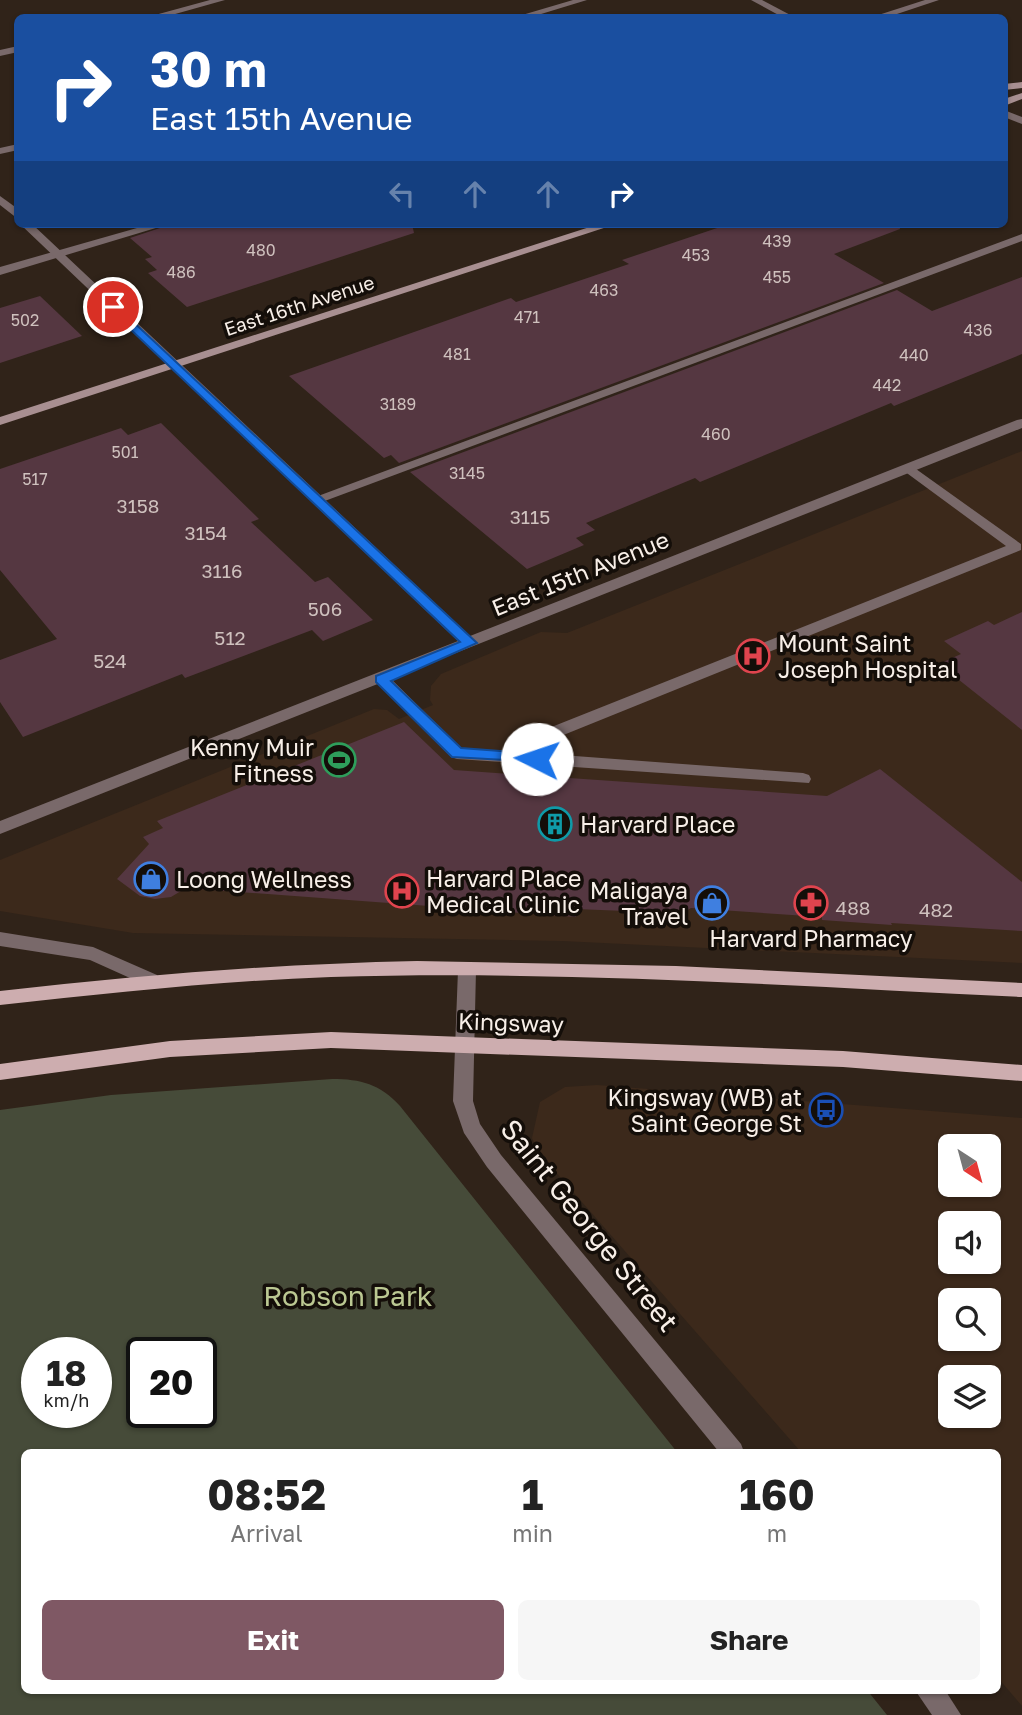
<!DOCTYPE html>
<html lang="en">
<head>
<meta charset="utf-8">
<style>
  body { margin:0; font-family:"Golos Text",sans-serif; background:#f6f6f6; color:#222; height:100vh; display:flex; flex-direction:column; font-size:26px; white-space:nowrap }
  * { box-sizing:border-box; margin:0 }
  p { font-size:23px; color:#767676 }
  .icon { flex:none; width:38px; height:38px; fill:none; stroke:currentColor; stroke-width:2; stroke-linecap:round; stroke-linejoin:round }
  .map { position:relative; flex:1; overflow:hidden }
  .drawer { position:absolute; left:21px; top:1449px; width:980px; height:245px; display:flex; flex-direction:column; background:#fff; border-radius:10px; box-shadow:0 2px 5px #0004 }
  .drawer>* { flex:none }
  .banner { position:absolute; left:14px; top:14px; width:994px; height:214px; border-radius:10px; box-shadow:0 2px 5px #0004; background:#1a4fa0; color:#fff; overflow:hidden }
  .needle { width:46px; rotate:144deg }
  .buttons { position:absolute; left:938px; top:1134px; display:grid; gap:14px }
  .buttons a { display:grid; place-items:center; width:63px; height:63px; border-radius:10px; background:#fff; box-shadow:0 2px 5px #0004; font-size:35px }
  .speed { position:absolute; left:21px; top:1337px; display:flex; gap:14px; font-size:35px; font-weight:700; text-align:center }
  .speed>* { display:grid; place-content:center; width:91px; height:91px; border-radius:50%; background:#fff; box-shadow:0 2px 5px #0004; line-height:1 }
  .speed small { font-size:18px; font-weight:400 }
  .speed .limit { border:4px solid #111; border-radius:10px; background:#fff; color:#111 }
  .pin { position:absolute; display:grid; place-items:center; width:60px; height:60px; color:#fff; margin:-30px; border:4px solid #fff; border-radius:50%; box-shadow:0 2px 7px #0007 }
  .me { position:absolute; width:77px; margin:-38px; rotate:274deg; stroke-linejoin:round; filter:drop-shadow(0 0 5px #0008) }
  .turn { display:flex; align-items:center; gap:24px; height:147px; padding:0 21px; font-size:32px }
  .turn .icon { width:91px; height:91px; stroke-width:2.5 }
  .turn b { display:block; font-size:49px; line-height:60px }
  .lanes { display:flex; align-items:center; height:66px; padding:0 21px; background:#0003; justify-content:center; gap:35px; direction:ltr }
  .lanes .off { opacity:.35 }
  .eta { display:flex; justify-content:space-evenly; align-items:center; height:119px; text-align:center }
  .eta b { font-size:42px; font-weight:700; line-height:49px }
  .cta { display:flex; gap:14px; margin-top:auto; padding:14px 21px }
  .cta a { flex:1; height:80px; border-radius:10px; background:#7f5864; color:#fff; font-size:28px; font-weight:700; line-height:80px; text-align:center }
  .cta a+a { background:#f6f6f6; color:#222 }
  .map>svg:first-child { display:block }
</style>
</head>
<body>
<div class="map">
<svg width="1022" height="1715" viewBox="0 0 1022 1715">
  <rect width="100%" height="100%" fill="#302319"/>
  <g fill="#3c291b" fill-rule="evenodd">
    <polygon points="1022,451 1022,963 562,941 133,933 0,911 0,860 374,709 387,710 399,719 433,705 430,700 431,686 441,674 541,632 567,633"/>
    <path d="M 597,1085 L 1022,1118 L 1022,1706 L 998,1678 L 998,1452 L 801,1452 L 539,1153 L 532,1138 L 540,1102 L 565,1087 ZM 950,1146 L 989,1146 L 989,1185 L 950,1185 ZM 950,1223 L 989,1223 L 989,1262 L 950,1262 ZM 950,1300 L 989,1300 L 989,1339 L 950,1339 ZM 950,1377 L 989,1377 L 989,1416 L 950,1416 Z"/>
  </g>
  <path fill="#464b39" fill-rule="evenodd" d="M 332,1079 C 361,1079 380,1084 400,1106 L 677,1452 L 24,1452 L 24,1690 L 867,1690 L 887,1715 L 0,1715 L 0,1110 L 111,1095 ZM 37,1353 L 96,1353 L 96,1412 L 37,1412 ZM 142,1353 L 201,1353 L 201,1412 L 142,1412 Z"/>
  <g fill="#553741">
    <polygon points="172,224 412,224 414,233 187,307 148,273 157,270 145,259 152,257 130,238"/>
    <polygon points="729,224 899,224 900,229 834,254 884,283 399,463 391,455 384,458 289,376 511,298 516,302 528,298 629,264 622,260"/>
    <polygon points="1022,277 1022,354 894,406 891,403 700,482 695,478 586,523 595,530 576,538 584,545 527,569 410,472 897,290 932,311"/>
    <polygon points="40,296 82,336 0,363 0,308"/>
    <polygon points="161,423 259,519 251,522 315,582 328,577 373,620 323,641 312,630 185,678 182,674 23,737 0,702 0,660 57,639 0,570 0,469 121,428 128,435"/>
    <polygon points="1022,612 1022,730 939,664 961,654 944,641 988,621 994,625"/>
    <polygon points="404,722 454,770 827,796 880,769 1022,882 1022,931 891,923 892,925 822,920 822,917 691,908 669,921 654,923 641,921 625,911 576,909 576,917 186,888 171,897 155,899 140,896 117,879 149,844 143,837 163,828 157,821"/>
  </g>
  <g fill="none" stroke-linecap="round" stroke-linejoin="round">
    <g fill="#79696a" fill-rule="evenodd">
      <polygon points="210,0 225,0 161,18 144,18"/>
      <polygon points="925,0 939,0 885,18 869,18"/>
      <polygon points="18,46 18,52 0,56 0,50"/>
      <polygon points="151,224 169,224 0,275 0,267"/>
      <polygon points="1022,234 1022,241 322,502 317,503 310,499"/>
      <polygon points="909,464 1021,544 1021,550 556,738 548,754 803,773 809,775 811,779 809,783 457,759 451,757 373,679 375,675 387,675 461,748 532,753 544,730 1006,546 904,471 902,468"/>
    </g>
    <g fill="#79696a" fill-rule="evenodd">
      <polygon points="573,0 587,0 528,18 512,18"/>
      <polygon points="751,0 762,0 796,18 784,18"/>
      <polygon points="1004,110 1022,117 1022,124 1004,117"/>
      <polygon points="18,144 18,150 0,154 0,148"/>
      <polygon points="0,196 18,209 18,219 0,205"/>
      <polygon points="20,224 32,224 470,636 1017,420 1022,419 1022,428 0,834 0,821 458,641"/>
      <polygon points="0,932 93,947 157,975 159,980 157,985 150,987 90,960 0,946"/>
      <polygon points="467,963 474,965 476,970 473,1101 480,1124 501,1155 741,1444 744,1452 719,1452 487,1167 464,1133 453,1101 458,970 460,965"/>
      <polygon points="915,1690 945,1690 961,1715 932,1715"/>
    </g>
    <g fill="#a88f91" fill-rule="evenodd">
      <polygon points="1022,82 1022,88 1004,90 1004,84"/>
      <polygon points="1022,93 1022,99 1004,106 1004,99"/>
      <polygon points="599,224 616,224 0,425 0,417"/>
    </g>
    <g fill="#cdadaf" fill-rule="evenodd">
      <path d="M 417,961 L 676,966 L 1022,983 L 1022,997 C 792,986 562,970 331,977 C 220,981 110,993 0,1005 L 0,991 C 139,975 277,964 417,961 Z"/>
      <polygon points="331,1032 843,1051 1022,1065 1022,1081 843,1067 331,1048 170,1057 0,1080 0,1064 170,1041"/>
    </g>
  </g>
  <polygon fill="#1a73e8" stroke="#114b97" stroke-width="2" points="113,303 477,643 391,681 461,748 537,754 543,755 545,759 543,762 452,757 376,682 376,676 460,642 109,309 107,307"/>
  <defs>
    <symbol id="hospital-ring" viewBox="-11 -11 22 22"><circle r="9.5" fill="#140e09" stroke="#e0444e" stroke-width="1.5"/><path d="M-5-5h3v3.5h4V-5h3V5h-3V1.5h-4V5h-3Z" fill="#e0444e"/></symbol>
    <symbol id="stadium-ring" viewBox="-11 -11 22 22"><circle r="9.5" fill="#140e09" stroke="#2e9e5b" stroke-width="1.5"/><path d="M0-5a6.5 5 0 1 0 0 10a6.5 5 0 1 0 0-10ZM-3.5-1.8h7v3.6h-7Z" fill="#2e9e5b"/></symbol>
    <symbol id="building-ring" viewBox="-11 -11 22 22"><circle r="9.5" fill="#140e09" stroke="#0f9aa8" stroke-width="1.5"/><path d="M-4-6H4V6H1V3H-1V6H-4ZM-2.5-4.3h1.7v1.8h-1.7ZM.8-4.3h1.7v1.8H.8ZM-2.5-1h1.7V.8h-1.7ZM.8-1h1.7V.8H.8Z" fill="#0f9aa8"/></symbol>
    <symbol id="shop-ring" viewBox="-11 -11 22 22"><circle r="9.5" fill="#140e09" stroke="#3f7fe0" stroke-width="1.5"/><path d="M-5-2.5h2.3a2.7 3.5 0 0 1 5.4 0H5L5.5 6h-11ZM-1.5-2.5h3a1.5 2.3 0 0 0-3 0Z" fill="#3f7fe0"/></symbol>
    <symbol id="pharmacy-ring" viewBox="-11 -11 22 22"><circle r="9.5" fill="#140e09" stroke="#e0444e" stroke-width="1.5"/><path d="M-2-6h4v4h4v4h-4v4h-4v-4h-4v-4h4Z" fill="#e0444e"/></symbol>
    <symbol id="bus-ring" viewBox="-11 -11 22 22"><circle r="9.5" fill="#140e09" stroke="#1a4fb4" stroke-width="1.5"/><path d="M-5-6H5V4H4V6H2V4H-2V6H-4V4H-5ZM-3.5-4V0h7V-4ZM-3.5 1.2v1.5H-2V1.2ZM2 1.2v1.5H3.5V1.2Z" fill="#1a4fb4"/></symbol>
  </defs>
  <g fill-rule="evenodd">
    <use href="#hospital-ring" x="734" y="637" width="38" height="38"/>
    <use href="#stadium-ring" x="320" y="741" width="38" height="38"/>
    <use href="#building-ring" x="536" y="805" width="38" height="38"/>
    <use href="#shop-ring" x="132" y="860" width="38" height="38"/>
    <use href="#hospital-ring" x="383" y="872" width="38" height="38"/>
    <use href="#shop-ring" x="693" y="884" width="38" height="38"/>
    <use href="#pharmacy-ring" x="792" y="884" width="38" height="38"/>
    <use href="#bus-ring" x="807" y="1091" width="38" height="38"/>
  </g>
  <g text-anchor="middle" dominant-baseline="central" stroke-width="7" stroke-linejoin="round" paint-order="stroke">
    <g font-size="16" fill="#cfc1be">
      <text x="777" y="241">439</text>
      <text x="261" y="250">480</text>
      <text x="696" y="255">453</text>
      <text x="181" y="272">486</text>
      <text x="777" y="277">455</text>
      <text x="604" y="290">463</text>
      <text x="527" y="317">471</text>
      <text x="25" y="320">502</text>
      <text x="978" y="330">436</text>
      <text x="457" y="354">481</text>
      <text x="914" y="355">440</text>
      <text x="887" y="385">442</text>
      <text x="398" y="404">3189</text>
      <text x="716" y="434">460</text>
      <text x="125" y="452">501</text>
      <text x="467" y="473">3145</text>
      <text x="35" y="479">517</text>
    </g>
    <g font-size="19" fill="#f8efe8" stroke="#140e09">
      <text transform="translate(299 305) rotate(-18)">East 16th Avenue</text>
    </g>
    <g font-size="19" fill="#cfc1be">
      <text x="138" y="505">3158</text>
      <text x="530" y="516">3115</text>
      <text x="206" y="532">3154</text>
      <text x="222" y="570">3116</text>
      <text x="325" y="608">506</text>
      <text x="230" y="637">512</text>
      <text x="110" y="660">524</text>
      <text x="853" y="907">488</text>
      <text x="936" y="909">482</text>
    </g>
    <g font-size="23" fill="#f8efe8" stroke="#140e09">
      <text transform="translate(580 573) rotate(-22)">East 15th Avenue</text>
      <text transform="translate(511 1022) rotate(2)">Kingsway</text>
    </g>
    <g font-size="23" fill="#f8efe8" stroke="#140e09" text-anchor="start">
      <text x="778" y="643">Mount Saint<tspan x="778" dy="26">Joseph Hospital</tspan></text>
      <text x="314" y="747" text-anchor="end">Kenny Muir<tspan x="314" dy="26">Fitness</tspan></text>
      <text x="580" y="824">Harvard Place</text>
      <text x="426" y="878">Harvard Place<tspan x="426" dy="26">Medical Clinic</tspan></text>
      <text x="176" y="879">Loong Wellness</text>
      <text x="688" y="890" text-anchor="end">Maligaya<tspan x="688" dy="26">Travel</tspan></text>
      <text x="811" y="938" text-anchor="middle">Harvard Pharmacy</text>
      <text x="802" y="1097" text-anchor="end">Kingsway (WB) at<tspan x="802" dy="26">Saint George St</tspan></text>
    </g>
    <g font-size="28" fill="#f8efe8" stroke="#140e09">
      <text transform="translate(590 1225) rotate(51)">Saint George Street</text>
    </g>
    <g font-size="28" fill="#bbc892" stroke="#140e09">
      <text x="348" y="1295">Robson Park</text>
    </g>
  </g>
</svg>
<div class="buttons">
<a><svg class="needle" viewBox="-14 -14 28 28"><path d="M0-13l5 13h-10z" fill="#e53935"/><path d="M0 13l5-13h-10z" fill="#767676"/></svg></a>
<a><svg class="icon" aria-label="sound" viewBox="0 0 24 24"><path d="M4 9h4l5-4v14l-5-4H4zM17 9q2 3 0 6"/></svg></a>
<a><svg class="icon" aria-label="search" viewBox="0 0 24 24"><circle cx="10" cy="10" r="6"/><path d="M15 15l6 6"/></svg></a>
<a><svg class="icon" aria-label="layers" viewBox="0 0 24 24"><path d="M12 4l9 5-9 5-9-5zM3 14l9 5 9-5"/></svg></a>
</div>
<div class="speed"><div>18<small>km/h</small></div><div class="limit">20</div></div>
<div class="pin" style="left:113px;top:307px;background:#d93025"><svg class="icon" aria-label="arrive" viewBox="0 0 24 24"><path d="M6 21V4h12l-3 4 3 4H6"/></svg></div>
<svg class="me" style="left:537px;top:759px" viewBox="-20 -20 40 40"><circle r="19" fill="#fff"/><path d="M0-13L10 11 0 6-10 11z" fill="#1a73e8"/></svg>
<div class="banner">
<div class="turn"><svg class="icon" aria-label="right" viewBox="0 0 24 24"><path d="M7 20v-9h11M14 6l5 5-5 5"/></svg><div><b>30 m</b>East 15th Avenue</div></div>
<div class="lanes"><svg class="icon off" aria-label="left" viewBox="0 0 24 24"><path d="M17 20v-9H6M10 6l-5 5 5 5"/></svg><svg class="icon off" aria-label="ahead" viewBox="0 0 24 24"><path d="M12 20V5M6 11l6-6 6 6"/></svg><svg class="icon off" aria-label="ahead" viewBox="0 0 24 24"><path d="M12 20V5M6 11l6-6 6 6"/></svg><svg class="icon" aria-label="right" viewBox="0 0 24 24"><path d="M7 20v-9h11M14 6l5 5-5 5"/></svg></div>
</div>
<section class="drawer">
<div class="eta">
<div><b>08:52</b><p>Arrival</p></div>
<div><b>1</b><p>min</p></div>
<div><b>160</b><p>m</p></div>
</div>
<div class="cta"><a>Exit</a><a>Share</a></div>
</section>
</div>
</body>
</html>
